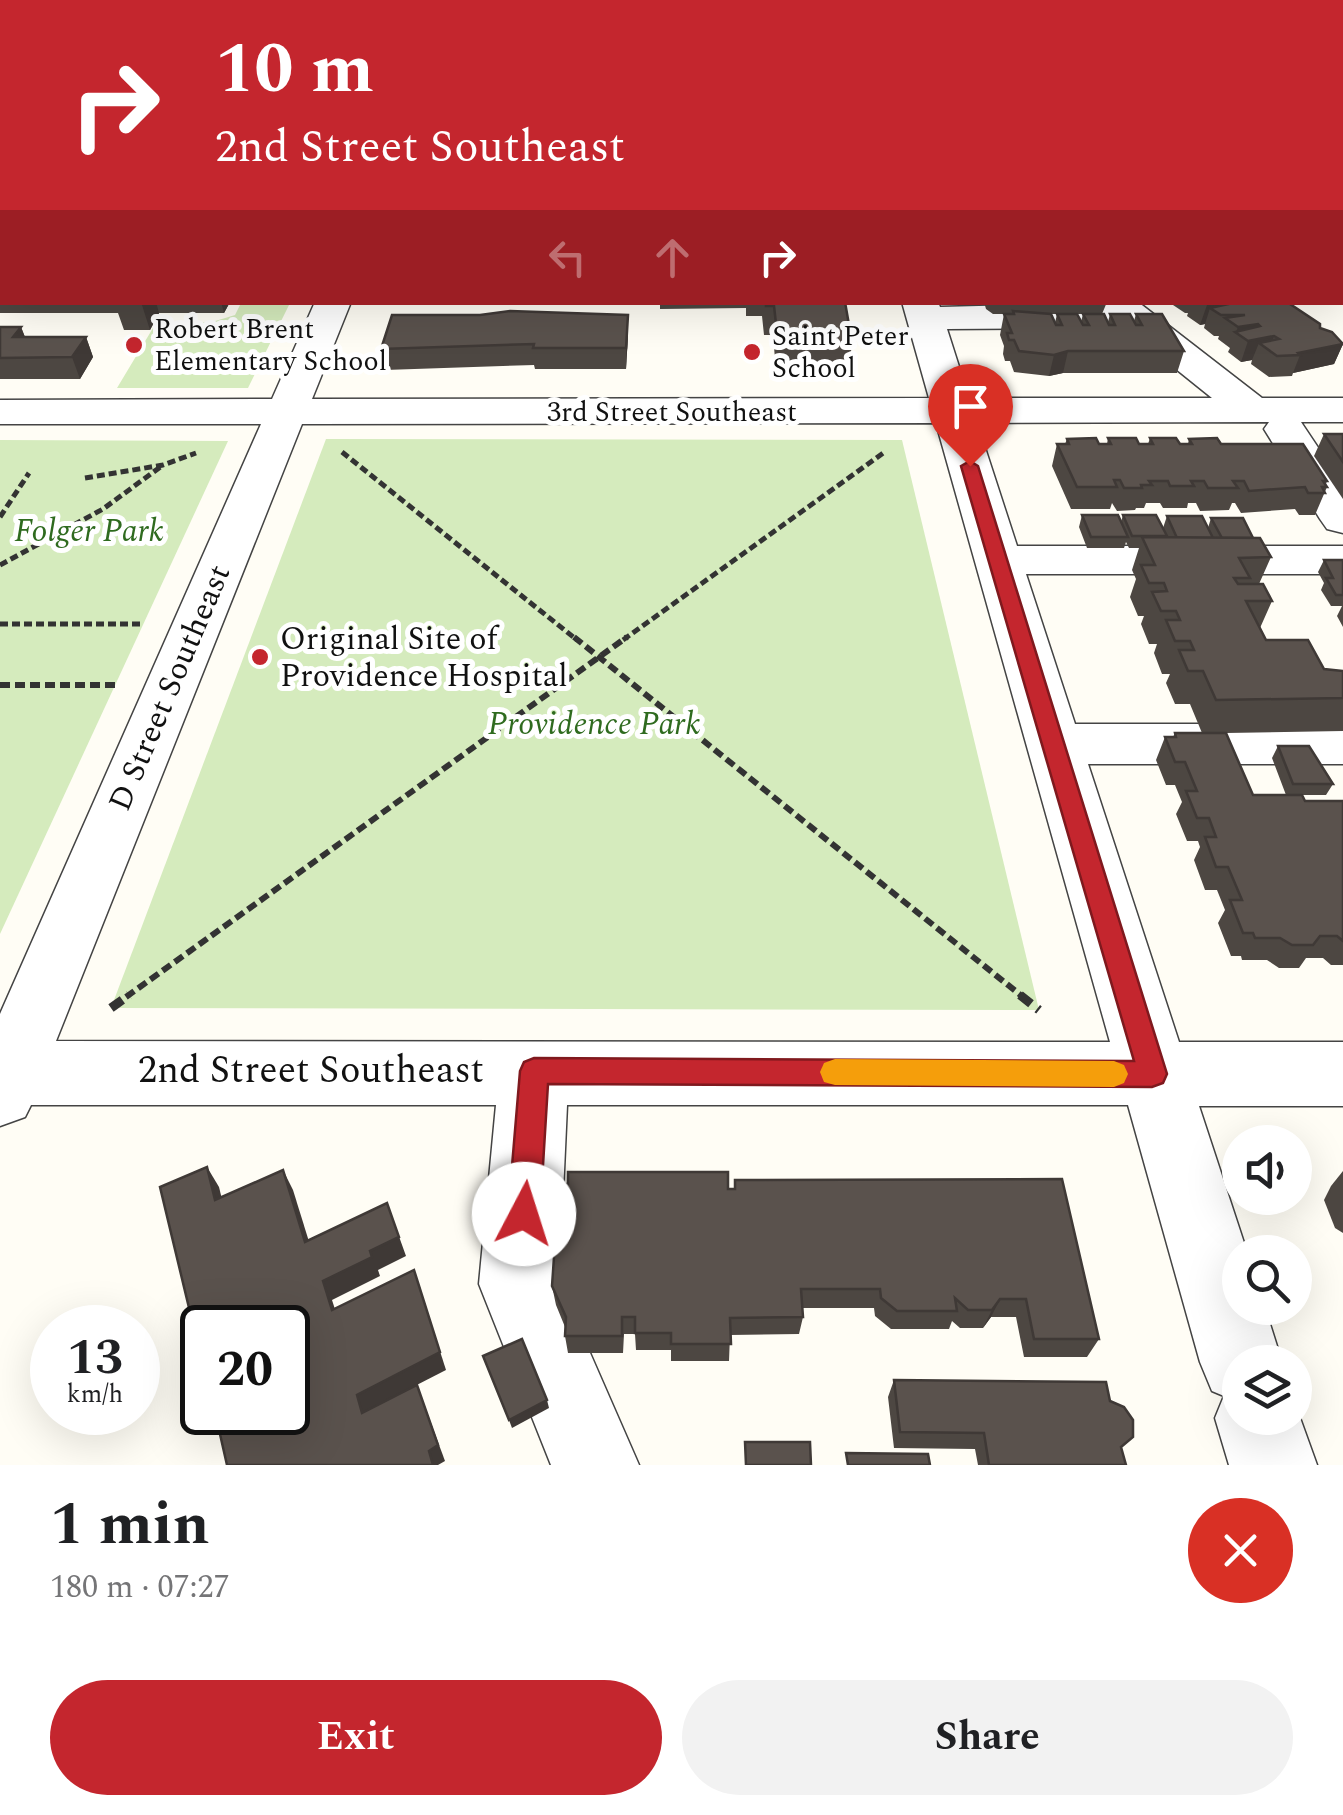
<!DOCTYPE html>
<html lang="en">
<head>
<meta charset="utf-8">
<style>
  body { margin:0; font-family:Spectral,serif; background:#f2f2f2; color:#202124; height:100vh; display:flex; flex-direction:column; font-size:38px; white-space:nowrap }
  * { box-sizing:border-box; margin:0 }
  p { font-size:32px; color:#757577 }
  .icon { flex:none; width:55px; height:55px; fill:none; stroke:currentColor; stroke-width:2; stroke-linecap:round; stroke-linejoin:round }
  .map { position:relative; height:1465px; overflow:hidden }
  .side { display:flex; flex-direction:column; background:#fff; flex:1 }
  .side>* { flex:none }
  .top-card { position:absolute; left:0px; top:0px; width:1345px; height:305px; box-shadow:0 10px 40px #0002; background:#c4262e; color:#fff; overflow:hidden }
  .controls { position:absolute; left:1222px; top:1125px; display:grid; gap:20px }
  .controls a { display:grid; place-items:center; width:90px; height:90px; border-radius:50%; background:#fff; box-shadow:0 10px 40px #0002; font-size:50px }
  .speed { position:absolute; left:30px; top:1305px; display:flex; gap:20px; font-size:50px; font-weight:700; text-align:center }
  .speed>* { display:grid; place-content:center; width:130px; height:130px; border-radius:50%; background:#fff; box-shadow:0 10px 40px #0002; line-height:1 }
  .speed small { font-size:25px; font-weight:400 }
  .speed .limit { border:5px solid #111; border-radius:15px; background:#fff; color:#111 }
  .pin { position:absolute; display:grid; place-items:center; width:85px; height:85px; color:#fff; margin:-102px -42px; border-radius:50% 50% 50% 0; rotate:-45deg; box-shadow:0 0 10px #0007 }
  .pin .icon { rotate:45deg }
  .me { position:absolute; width:110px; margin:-55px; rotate:5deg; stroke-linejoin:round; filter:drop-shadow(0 0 8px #0008) }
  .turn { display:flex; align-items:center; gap:35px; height:210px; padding:0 50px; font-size:45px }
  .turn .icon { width:130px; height:130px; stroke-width:2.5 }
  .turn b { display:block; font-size:70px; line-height:85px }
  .lanes { display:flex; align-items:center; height:95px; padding:0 50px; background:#0003; justify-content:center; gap:50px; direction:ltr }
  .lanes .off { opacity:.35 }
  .round { display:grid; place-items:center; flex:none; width:105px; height:105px; border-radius:52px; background:#f2f2f2 }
  .overview { display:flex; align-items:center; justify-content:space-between; height:170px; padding:0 50px }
  h1 { font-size:60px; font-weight:700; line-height:75px }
  .action { display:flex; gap:20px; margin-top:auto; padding:20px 50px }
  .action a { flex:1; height:115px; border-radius:60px; background:#c4262e; color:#fff; font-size:40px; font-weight:700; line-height:115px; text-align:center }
  .action a+a { background:#f2f2f2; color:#202124 }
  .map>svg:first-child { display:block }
</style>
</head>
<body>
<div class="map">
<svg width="1343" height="1465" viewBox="0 0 1343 1465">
  <rect width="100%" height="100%" fill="#fffdf5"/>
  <g fill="#d5ebbd">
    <polygon points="241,303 290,303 248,388 117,388 156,323 212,322 235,315"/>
    <polygon points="326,439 902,440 1039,1010 111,1008"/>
    <polygon points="0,440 228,441 0,934"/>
  </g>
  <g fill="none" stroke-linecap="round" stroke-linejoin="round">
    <defs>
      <g id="minor">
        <polygon points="2,0 27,0 2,5"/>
        <polygon points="821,0 843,0 844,2 822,2"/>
        <polygon points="994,0 1017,0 1018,2 995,2"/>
        <rect x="1342" y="275" width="1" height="22"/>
        <path d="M 315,302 L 351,302 L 312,399 L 929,398 L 902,302 L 938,302 L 940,307 L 1138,302 L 1262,398 L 1343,398 L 1343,422 L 1301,422 L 1343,485 L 1343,533 L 1327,529 L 1320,519 L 1264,429 L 1269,422 L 977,423 L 1017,546 L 1343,546 L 1343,574 L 1026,574 L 1075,724 L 1343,724 L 1343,764 L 1088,764 L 1179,1042 L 1343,1042 L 1343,1106 L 1199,1106 L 1247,1252 L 1240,1252 L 1240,1308 L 1265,1308 L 1282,1362 L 1240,1362 L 1240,1418 L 1295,1418 L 1295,1404 L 1317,1465 L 1229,1465 L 1215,1418 L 1224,1396 L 1212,1391 L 1200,1362 L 1128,1105 L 567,1105 L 559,1282 L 639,1465 L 551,1465 L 479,1284 L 496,1105 L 31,1105 L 25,1117 L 0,1126 L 0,1014 L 261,424 L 0,424 L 0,400 L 272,399 ZM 1125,328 L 1212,398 L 969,398 L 947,329 ZM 936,423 L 1110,1042 L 56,1041 L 302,424 Z"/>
      </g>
    </defs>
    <use href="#minor" stroke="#444" stroke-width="3"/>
    <g stroke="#333" stroke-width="5" stroke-dasharray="8 4" stroke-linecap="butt">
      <polyline points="342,452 577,640"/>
      <polyline points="85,478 163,465 196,453"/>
      <polyline points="0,517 29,473"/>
      <polyline points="0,565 103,509 163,465"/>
      <polyline points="0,624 144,624"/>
      <polyline points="623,640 886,451"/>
    </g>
    <g stroke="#333" stroke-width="6" stroke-dasharray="10 5" stroke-linecap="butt">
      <polyline points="574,637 1023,997"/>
      <polyline points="0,685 119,685"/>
      <polyline points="126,997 627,637"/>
    </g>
    <g stroke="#333" stroke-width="9" stroke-dasharray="14 8" stroke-linecap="butt">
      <polyline points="1020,995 1039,1010"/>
      <polyline points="111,1008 129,995"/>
    </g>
    <use href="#minor" fill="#fff" fill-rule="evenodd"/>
  </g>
  <g fill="#4d4742">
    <polygon points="38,0 96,0 93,2 38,2"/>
    <polygon points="121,0 344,0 343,2 122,2"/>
    <polygon points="370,0 422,0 420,2 369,2"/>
    <rect x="500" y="0" width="74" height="2"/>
    <rect x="581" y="0" width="82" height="2"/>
    <rect x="666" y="0" width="126" height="2"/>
    <polygon points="1049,0 1262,0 1265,2 1051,2"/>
    <polygon points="1266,0 1343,0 1343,13 1342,2 1269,2"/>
    <rect x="0" y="14" width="2" height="57"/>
    <rect x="0" y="76" width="2" height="49"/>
    <polygon points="0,243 2,243 2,302 230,302 224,313 159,313 150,330 124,330 118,313 0,313"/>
    <polygon points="660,302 845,302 852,342 849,372 776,371 773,335 764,335 762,316 746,316 746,308 660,309"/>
    <polygon points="984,302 1107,302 1102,314 1051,314 1055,323 1057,314 1081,322 1083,314 1108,322 1110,314 1134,321 1136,314 1184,351 1177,373 1063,373 1049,376 1014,372 1010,361 1005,361 1003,354 1004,346 1000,335 1004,314 993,314 986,309"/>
    <polygon points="1174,302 1287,302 1343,344 1334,364 1293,373 1292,376 1269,377 1251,364 1252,360 1241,362 1228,352 1230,348 1218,339 1219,336 1214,336 1204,328 1205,324 1200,325 1187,316 1188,313 1185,313 1173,305"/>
    <polygon points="0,327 21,327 25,337 86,337 93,357 80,379 0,379"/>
    <polygon points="628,335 626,369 535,369 534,365 385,370 381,349"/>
    <polygon points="1324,434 1343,434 1343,499 1314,456"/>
    <polygon points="1108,438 1139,444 1148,444 1150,438 1180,444 1188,444 1189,439 1221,444 1327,481 1326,484 1327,487 1315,515 1299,515 1295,509 1241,513 1235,503 1232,503 1229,510 1200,511 1196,503 1188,503 1187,508 1163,508 1160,503 1146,503 1144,508 1136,508 1135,510 1117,511 1112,503 1110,509 1071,509 1052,466 1057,444 1065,444 1067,439 1107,444"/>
    <polygon points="1082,515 1121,522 1123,515 1163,528 1167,516 1208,528 1211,518 1253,538 1271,557 1259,584 1272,601 1260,628 1266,640 1324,669 1343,671 1343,731 1226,733 1253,795 1286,795 1272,758 1278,746 1333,784 1326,795 1302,795 1305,801 1343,801 1343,965 1331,965 1323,958 1306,958 1299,968 1279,968 1267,960 1242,960 1241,956 1231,956 1218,923 1225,910 1217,890 1205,890 1194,860 1200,847 1198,841 1187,841 1176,814 1182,802 1175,785 1166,785 1156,760 1165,737 1173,737 1175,733 1202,733 1190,704 1175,704 1166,683 1170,674 1162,674 1154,653 1157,644 1149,644 1141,624 1144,616 1138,616 1130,597 1136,579 1132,570 1139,548 1129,548 1126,542 1124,548 1087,548 1079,527"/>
    <polygon points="1324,560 1343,560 1343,627 1337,616 1342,606 1331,606 1321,590 1324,583 1318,572"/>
    <polygon points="1343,1171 1343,1233 1335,1228 1324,1200 1331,1186"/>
    <polygon points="1062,1179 1099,1339 1087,1357 1024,1357 1016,1317 991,1317 983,1328 960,1328 952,1321 949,1329 891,1329 875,1316 874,1308 802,1308 803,1317 799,1334 730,1335 729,1361 671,1361 671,1350 636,1350 635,1334 624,1334 623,1353 568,1353 565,1336 565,1327 556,1305 552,1286 728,1189 734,1189 735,1180"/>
    <polygon points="894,1380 1122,1450 1126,1465 978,1465 975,1449 894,1448 888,1397"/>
  </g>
  <g fill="#3f3936">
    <polygon points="72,0 96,0 93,2 73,2"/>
    <rect x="682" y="0" width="22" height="2"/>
    <polygon points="0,198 2,198 2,218 0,219"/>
    <polygon points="141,302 156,302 159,313 150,330"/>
    <polygon points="221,302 230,302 224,313"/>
    <polygon points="1219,302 1224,302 1220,315 1210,308 1205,324 1200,325 1207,305"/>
    <polygon points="628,315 628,335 626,369 626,348"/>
    <polygon points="1258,324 1252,340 1274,336 1269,350 1259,343 1252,360 1241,362 1248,341 1236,332 1238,327"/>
    <polygon points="21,327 29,348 13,337"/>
    <polygon points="86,337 93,357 80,379 72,357"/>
    <polygon points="1343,344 1334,364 1293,373 1300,355 1298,353"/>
    <polygon points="1068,351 1063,373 1049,376 1054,355"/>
    <polygon points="207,1167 219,1187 227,1220 215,1200"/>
    <polygon points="283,1170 293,1190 315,1261 305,1242"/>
    <polygon points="387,1203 406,1256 378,1270 380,1276 332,1300 341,1328 332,1310 323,1281 370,1251"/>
    <polygon points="414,1270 446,1370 362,1413 357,1395"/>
    <polygon points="1000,1299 991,1317 983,1328 992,1310"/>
    <polygon points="417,1385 445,1461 438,1465 433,1465 429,1451"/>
    <polygon points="547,1400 549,1408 512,1428 509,1420"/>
  </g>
  <g fill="#5a524d" stroke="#3f3936" stroke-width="2.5">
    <polygon points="170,0 198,0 199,2 168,2"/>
    <polygon points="1247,0 1262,0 1265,2 1249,2"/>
    <rect x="0" y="14" width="2" height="28"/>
    <rect x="0" y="91" width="2" height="16"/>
    <rect x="0" y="135" width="2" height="40"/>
    <rect x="0" y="183" width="2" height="15"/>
    <rect x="0" y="243" width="2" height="41"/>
    <polygon points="766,302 845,302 852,342 778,341 774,306 766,306"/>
    <polygon points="1226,302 1287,302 1320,324 1320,328 1332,332 1343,344 1298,353 1300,355 1277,356 1259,343 1279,339 1274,336 1248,341 1235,332 1260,326 1258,324 1238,327 1225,318 1245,315 1221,315 1210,308 1229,304"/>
    <polygon points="510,311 628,315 626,348 533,348 534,344 381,349 392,315 480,315"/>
    <polygon points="1013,311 1051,314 1056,325 1062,325 1057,314 1077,314 1083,325 1089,325 1083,314 1104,314 1109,325 1115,325 1110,314 1130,314 1136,325 1142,325 1136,314 1162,314 1184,351 1068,351 1054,355 1019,351 1014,340 1009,340 1007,333 1012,333 1004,314 1014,314"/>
    <polygon points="0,327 21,327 13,337 86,337 72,357 0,358"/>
    <polygon points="1324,434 1343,434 1343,462"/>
    <polygon points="1096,438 1099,444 1111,444 1108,438 1136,438 1139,444 1153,444 1150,438 1176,438 1180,444 1192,444 1189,439 1217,438 1221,444 1303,444 1327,481 1323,481 1327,487 1322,487 1325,493 1308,493 1305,487 1249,491 1244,481 1233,481 1238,488 1208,488 1204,481 1191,481 1194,486 1170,486 1168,481 1149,481 1152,485 1141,485 1142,488 1124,488 1120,480 1114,480 1117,487 1077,487 1057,444 1069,444 1067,439"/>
    <polygon points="1082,515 1118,515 1128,537 1091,537"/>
    <polygon points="1123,515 1156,515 1167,536 1132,536"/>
    <polygon points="1167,516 1202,516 1213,538 1177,538"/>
    <polygon points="1211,518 1243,518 1253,538 1222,538"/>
    <polygon points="1142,537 1260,538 1271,557 1239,558 1250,578 1234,578 1238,584 1263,584 1272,601 1246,601 1266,640 1308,640 1324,669 1343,671 1343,698 1216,700 1203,671 1188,671 1179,650 1194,650 1190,641 1175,641 1166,620 1180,620 1176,611 1161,611 1152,592 1167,591 1164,583 1149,583 1141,565 1155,565"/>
    <polygon points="1324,560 1343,560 1343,595 1336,595 1326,578 1333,578"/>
    <polygon points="1175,733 1226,733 1253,795 1302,795 1305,801 1343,801 1343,941 1337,936 1320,936 1313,945 1292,945 1280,938 1255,938 1253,933 1243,933 1230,900 1242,900 1228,867 1216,867 1205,837 1216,837 1209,818 1197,818 1186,791 1197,791 1185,762 1175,762 1165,737 1176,737"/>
    <polygon points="1278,746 1309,746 1333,784 1293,784"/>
    <polygon points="207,1167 215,1200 283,1170 305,1242 387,1203 399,1237 370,1251 372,1257 323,1281 332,1310 414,1270 440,1352 357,1395 362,1413 417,1385 438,1445 429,1451 433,1465 227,1465 215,1412 288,1412 288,1328 202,1328 202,1362 160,1187"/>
    <polygon points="568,1172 728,1172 728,1189 735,1189 735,1180 1062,1179 1099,1339 1034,1339 1026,1299 1000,1299 992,1310 968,1310 955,1298 957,1311 897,1311 881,1298 880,1289 801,1289 803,1317 730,1318 731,1344 671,1344 671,1333 635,1333 635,1317 622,1317 622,1336 565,1336 566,1317 552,1286 559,1184 568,1184"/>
    <polygon points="522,1339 547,1400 509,1420 483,1356"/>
    <polygon points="894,1380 1106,1382 1110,1401 1124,1407 1133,1420 1133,1437 1121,1447 1126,1465 989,1465 984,1433 900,1432"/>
    <polygon points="745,1442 810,1442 811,1465 746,1465"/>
    <polygon points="846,1453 928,1454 930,1465 848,1465"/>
  </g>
  <polygon fill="#c4262e" stroke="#7f191e" stroke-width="2.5" points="970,461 978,466 1167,1074 1163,1083 1152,1087 548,1084 540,1214 535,1225 524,1230 513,1225 508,1214 520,1071 524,1062 534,1058 1134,1061 961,466"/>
  <polygon fill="#f59e0b" points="835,1059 1114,1061 1124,1065 1128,1074 1124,1083 1114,1087 835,1085 824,1082 820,1072 824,1063"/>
  <g fill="#c4262e" stroke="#fff" stroke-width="4">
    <circle cx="134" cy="345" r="10"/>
    <circle cx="752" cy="352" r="10"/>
    <circle cx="260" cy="657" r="10"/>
  </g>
  <g text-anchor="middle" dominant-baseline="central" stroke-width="10" stroke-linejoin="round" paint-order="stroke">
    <g font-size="28" fill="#111" stroke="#fff" text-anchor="start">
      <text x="154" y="329">Robert Brent<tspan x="154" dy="32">Elementary School</tspan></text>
      <text x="772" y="336">Saint Peter<tspan x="772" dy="32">School</tspan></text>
    </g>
    <g font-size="28" fill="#111" stroke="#fff">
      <text x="672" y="412">3rd Street Southeast</text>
    </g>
    <g font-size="32" font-style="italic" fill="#2f6b1f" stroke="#fff">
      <text x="89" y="531">Folger Park</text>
      <text x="594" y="724">Providence Park</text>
    </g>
    <g font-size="32" fill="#111" stroke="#fff" text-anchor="start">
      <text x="280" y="639">Original Site of<tspan x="280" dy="37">Providence Hospital</tspan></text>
    </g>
    <g font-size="32" fill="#111" stroke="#fff">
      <text transform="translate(170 688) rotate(-67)">D Street Southeast</text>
    </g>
    <g font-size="38" fill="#111" stroke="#fff">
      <text x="311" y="1071">2nd Street Southeast</text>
    </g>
  </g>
</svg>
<div class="controls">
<a><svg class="icon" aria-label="sound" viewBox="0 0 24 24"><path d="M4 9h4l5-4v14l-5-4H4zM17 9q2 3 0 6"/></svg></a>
<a><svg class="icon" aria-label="search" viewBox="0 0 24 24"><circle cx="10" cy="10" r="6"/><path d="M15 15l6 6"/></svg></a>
<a><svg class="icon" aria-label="layers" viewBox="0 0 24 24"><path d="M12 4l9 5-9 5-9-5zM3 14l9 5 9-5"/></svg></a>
</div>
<div class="speed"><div>13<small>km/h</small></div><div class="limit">20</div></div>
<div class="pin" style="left:970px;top:466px;background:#d93025"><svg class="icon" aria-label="arrive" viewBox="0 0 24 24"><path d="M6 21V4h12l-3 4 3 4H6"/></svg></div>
<svg class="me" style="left:524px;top:1214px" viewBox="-20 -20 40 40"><circle r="19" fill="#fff"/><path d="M0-13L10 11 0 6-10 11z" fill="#c4262e"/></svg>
<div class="top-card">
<div class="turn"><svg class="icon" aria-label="right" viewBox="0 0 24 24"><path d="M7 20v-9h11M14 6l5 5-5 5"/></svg><div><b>10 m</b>2nd Street Southeast</div></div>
<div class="lanes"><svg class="icon off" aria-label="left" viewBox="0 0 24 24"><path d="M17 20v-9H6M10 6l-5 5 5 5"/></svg><svg class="icon off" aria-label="ahead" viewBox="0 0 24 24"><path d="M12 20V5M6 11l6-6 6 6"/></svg><svg class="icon" aria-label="right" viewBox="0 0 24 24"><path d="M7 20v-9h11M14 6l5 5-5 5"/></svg></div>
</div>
</div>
<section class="side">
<div class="overview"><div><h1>1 min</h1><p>180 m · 07:27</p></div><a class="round" style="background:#d93025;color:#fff"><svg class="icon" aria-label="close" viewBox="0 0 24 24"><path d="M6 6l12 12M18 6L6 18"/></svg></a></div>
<div class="action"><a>Exit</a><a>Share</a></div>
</section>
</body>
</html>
